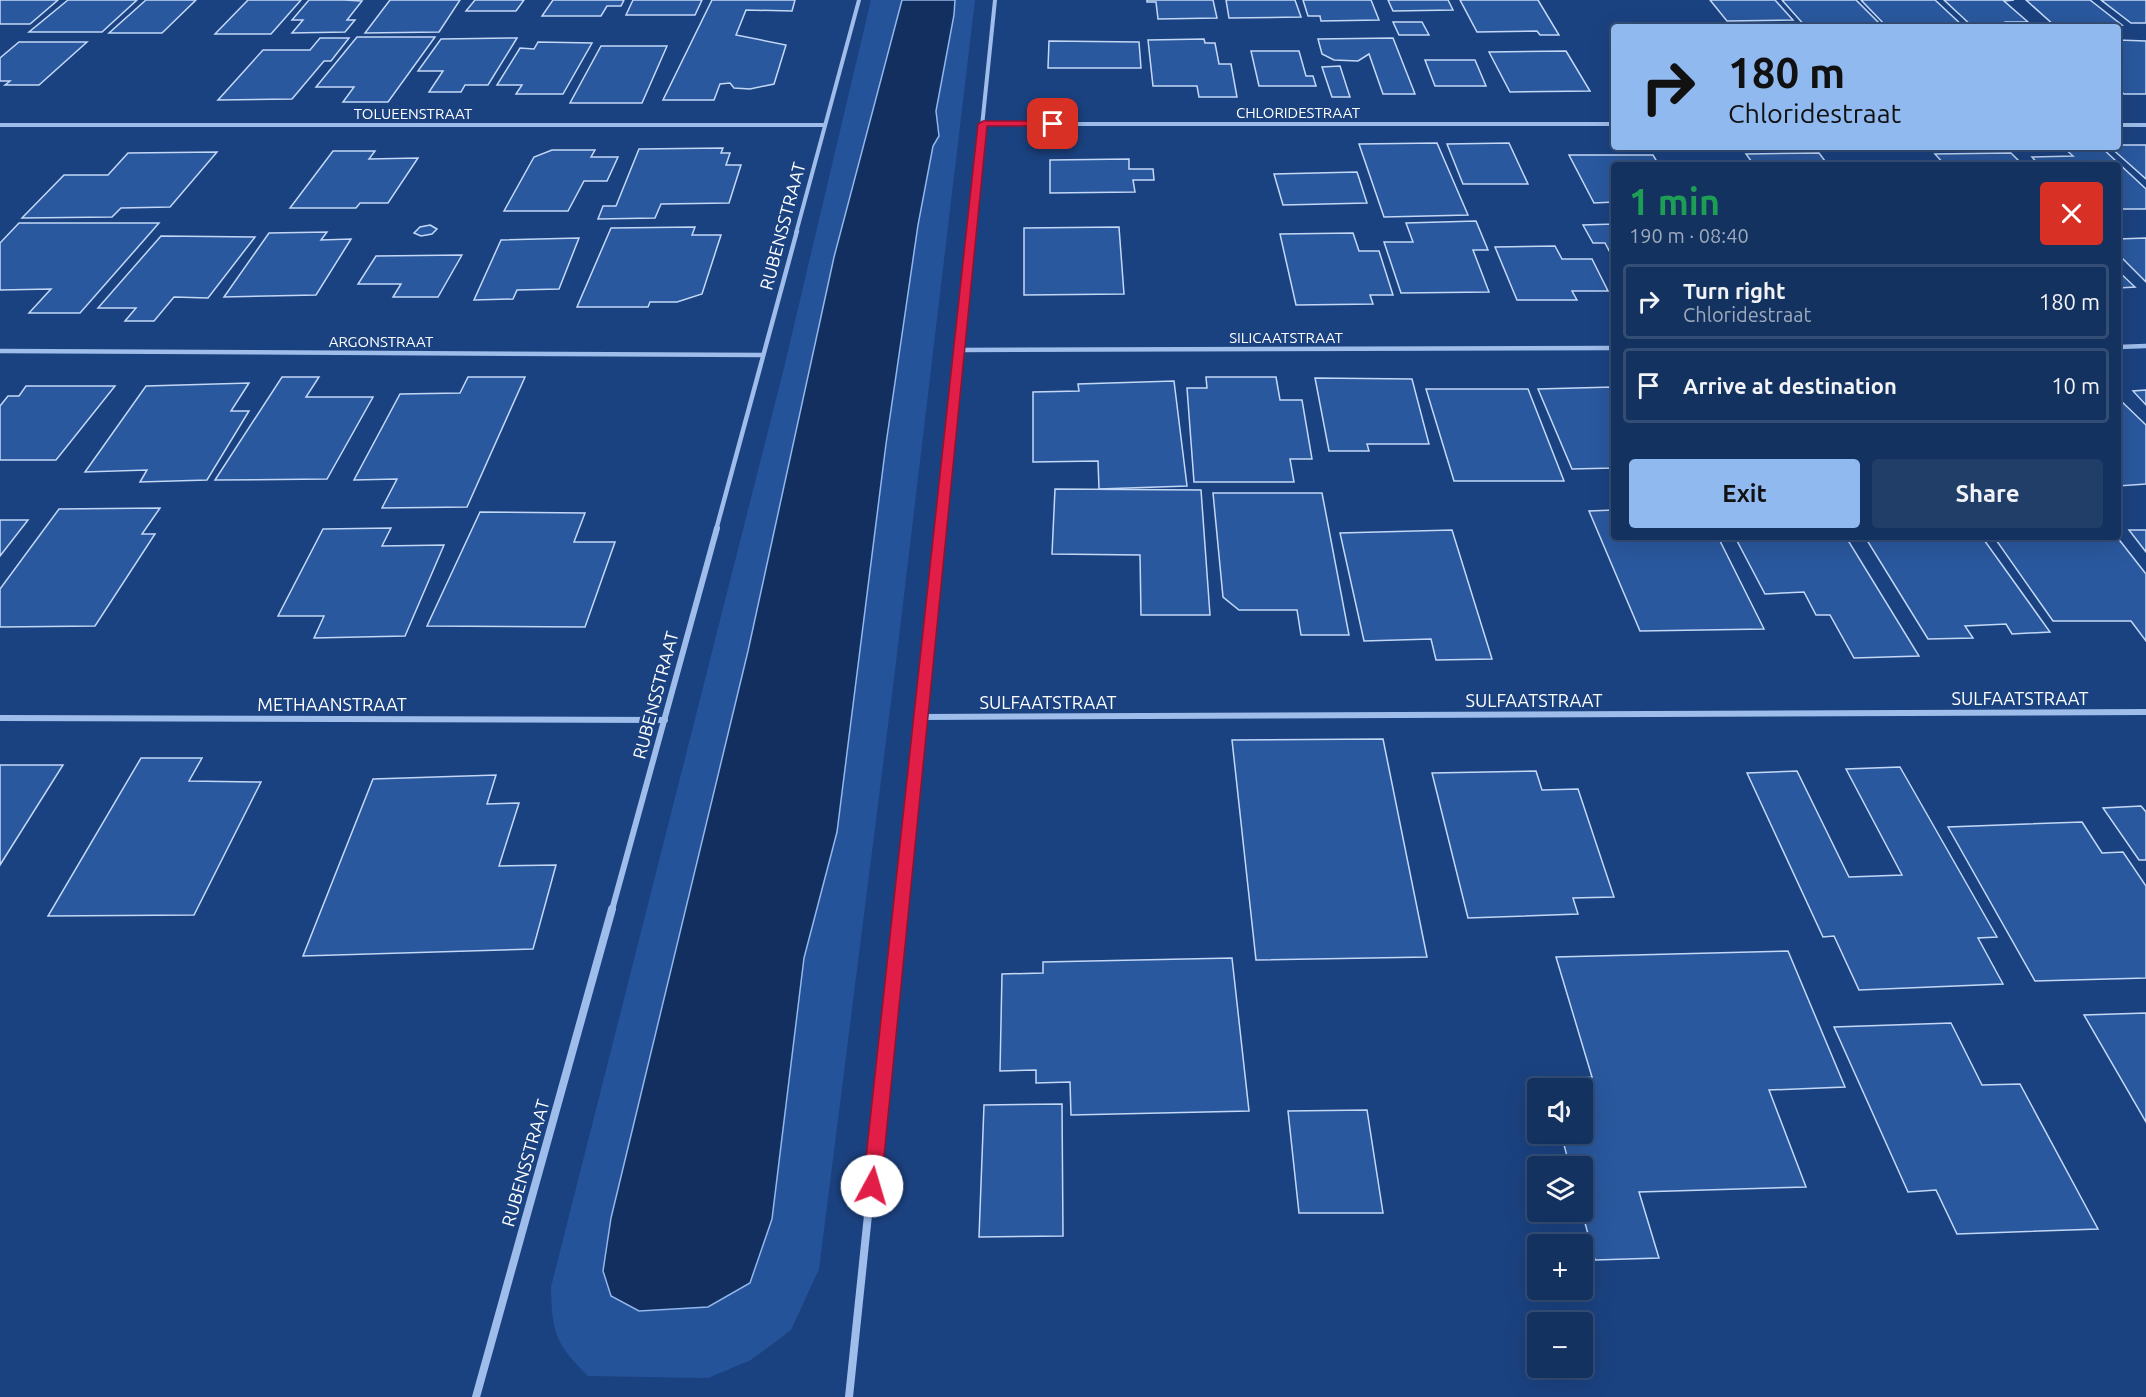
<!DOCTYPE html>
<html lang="en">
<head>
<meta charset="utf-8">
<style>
  body { margin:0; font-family:Ubuntu,sans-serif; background:#213e69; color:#f1f3f6; height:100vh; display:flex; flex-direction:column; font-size:22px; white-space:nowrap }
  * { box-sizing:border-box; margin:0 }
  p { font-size:20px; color:#9daabd }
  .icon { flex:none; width:33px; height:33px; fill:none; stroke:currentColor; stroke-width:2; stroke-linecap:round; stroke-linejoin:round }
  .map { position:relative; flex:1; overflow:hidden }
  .details { position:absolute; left:1611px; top:162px; width:510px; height:378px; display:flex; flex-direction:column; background:#143260; border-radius:6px; box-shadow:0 6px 24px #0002,0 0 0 2px #334d75 }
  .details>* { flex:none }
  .hud { position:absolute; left:1611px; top:24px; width:510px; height:126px; border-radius:6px; box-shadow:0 6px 24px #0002,0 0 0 2px #334d75; background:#90b9f0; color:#111; overflow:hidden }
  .tools { position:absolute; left:1527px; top:1078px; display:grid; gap:12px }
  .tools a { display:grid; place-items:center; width:66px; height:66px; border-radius:6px; background:#143260; box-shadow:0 6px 24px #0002,0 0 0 2px #334d75; font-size:30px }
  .pin { position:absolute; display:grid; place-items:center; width:51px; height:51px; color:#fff; margin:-26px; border-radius:12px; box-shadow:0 3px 9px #0006 }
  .me { position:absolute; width:66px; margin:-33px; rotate:6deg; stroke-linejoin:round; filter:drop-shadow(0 0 4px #0008) }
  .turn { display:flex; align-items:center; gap:21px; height:126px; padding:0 18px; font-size:27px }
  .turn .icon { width:78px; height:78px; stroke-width:2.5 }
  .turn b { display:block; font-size:42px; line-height:51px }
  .round { display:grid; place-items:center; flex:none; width:63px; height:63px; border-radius:6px; background:#213e69 }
  .overview { display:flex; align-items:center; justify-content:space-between; height:102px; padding:0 18px }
  h1 { font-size:36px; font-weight:700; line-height:45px; color:#1e9e55 }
  .button { display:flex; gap:12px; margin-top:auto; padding:12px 18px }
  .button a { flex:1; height:69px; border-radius:6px; background:#90b9f0; color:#111; font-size:24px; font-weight:700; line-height:69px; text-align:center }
  .button a+a { background:#213e69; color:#f1f3f6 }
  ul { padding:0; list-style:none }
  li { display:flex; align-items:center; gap:18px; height:75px; margin:0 12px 9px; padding:0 6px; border:3px solid #334d75; border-radius:6px }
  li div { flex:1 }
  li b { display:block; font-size:22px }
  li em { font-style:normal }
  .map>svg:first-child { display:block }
</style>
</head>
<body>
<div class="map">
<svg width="2146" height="1397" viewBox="0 0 2146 1397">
  <rect width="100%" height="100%" fill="#1b4280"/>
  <path fill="#255399" d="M 871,0 L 902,0 L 834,257 L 748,651 L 611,1218 L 603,1271 L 750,1283 L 772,1219 L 804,958 L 837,832 L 886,444 L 918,225 L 933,146 L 939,136 L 936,112 L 955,0 L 975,0 L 896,662 L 819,1269 L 791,1330 L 751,1360 L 708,1378 L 588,1376 C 555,1343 552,1333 551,1287 L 784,368 Z"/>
  <polygon fill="#122f5f" stroke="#92b7ec" stroke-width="1.5" points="902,0 955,0 954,15 936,111 939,136 933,146 918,225 886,444 837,832 804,958 772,1219 750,1283 708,1307 639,1311 611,1296 603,1271 611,1218 748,651 834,257"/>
  <g fill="#2a589e" stroke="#c3d8f7" stroke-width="1.5">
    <polygon points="0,0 58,0 30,24 0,24"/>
    <polygon points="68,0 137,0 102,32 29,32"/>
    <polygon points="146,0 196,0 162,33 109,33"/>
    <polygon points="248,0 301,0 271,34 215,34"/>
    <polygon points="309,0 344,0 362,1 347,20 355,20 345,32 292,33 303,20 292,20"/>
    <polygon points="390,0 460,0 439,32 365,33"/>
    <polygon points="475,0 524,0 516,11 466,11"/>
    <polygon points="553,0 624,0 621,6 607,6 601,16 542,16"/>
    <polygon points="633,0 702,0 695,15 626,15"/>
    <polygon points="712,0 795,0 792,11 746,10 736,35 786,45 774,84 750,89 734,88 730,83 720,84 714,100 663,100"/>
    <polygon points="1147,0 1213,0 1217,18 1158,19 1156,2 1147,2"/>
    <polygon points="1226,0 1295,0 1301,17 1229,18"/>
    <polygon points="1303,0 1371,0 1379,20 1321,21 1320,16 1308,16"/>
    <polygon points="1388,0 1448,0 1453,10 1393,11"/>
    <polygon points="1460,0 1538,0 1559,35 1540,35 1537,31 1477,32"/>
    <polygon points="1710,0 1775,0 1793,20 1727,21"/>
    <polygon points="1782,0 1856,0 1883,27 1806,27"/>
    <polygon points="1861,0 1935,0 1964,27 1887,27"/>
    <polygon points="1944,0 2014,0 2004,1 2028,22 2006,22 2012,27 1973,27"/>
    <polygon points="2026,0 2090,0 2122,25 2055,26"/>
    <polygon points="2101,0 2146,0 2146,23 2131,23"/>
    <polygon points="1393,22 1422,22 1429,35 1399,35"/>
    <polygon points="357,37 435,37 388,102 343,102 354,87 316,87"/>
    <polygon points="320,38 349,38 331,61 324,61 292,99 218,100 263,50 310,50"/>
    <polygon points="517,38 488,85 465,85 461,92 429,92 443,71 418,71 441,39"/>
    <polygon points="1393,38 1415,94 1383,94 1369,54 1358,61 1334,60 1322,54 1318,39"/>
    <polygon points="1204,39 1205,43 1215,43 1219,64 1231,64 1237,97 1199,97 1197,86 1153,86 1148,40"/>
    <polygon points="2118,40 2146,41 2146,94 2124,94 2118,89"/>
    <polygon points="1049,41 1139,42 1141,68 1048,68"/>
    <polygon points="19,42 87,42 39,85 5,85 10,81 0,81 0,58"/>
    <polygon points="538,42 592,43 563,94 516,94 522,85 497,85 520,48 534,49"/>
    <polygon points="601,46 667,46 642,103 570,103"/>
    <polygon points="1251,51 1299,51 1306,76 1313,76 1316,86 1259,86"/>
    <polygon points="1566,51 1590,91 1510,92 1489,52"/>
    <polygon points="1425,60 1475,60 1486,86 1435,86"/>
    <polygon points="1340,66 1350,97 1332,97 1322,67"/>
    <polygon points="1437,143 1468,215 1384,217 1359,144"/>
    <polygon points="1509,143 1528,184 1463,184 1447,144"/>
    <polygon points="2118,145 2146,145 2146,179 2110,147"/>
    <polygon points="2063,147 2101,147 2146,189 2146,209 2118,209 2118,165 2039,165 2032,157 2073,156"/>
    <polygon points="723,148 721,153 730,153 726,165 741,165 729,203 661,204 655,218 598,219 603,206 616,206 639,149"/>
    <polygon points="552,150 595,150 591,157 618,157 607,181 584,181 568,211 504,211 534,157"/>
    <polygon points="333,151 375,151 369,159 418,158 388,203 360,203 356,208 290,208"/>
    <polygon points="217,152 170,207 121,208 112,217 22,218 64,175 108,175 128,153"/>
    <polygon points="1819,153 1828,165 1754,165 1746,154"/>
    <polygon points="2011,153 2023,165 1945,165 1935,154"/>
    <polygon points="1569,155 1653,155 1659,165 1614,165 1614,202 1594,203"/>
    <polygon points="1129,159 1129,169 1153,169 1154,180 1133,180 1135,192 1050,193 1050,160"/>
    <polygon points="1357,172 1367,203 1283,205 1274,174"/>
    <polygon points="1476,221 1488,250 1473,250 1489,292 1401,293 1384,242 1413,242 1406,223"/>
    <polygon points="19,223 159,223 80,313 29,313 51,289 0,290 0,243"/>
    <polygon points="1614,224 1614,260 1605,243 1593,243 1583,225"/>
    <polygon points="430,225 437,229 432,234 421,236 414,233 420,227"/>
    <polygon points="695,227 692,235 721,235 702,294 677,302 650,302 648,307 577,307 611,228"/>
    <polygon points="1119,227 1124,294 1024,295 1024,228"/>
    <polygon points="327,232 321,240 351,239 316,295 224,297 269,233"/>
    <polygon points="1353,233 1359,251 1379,251 1393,295 1370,295 1373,304 1296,305 1280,234"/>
    <polygon points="161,236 255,237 208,298 174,297 154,321 125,321 136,308 98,308"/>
    <polygon points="579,238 559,289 517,290 513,299 474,300 501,240"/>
    <polygon points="2146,238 2146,282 2118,254 2118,239"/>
    <polygon points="1555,246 1562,259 1592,259 1608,291 1572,291 1577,300 1517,300 1495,247"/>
    <polygon points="462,255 438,297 393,297 401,284 358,284 376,256"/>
    <polygon points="2118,271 2135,287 2118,288"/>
    <polygon points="282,377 319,377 306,397 373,397 327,479 215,480"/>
    <polygon points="468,377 525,377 467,507 382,508 397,479 354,480 400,394 460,393"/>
    <polygon points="1206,377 1276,377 1280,400 1302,400 1312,459 1290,459 1294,482 1194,482 1187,388 1207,388"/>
    <polygon points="1315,378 1412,379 1429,444 1367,444 1369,451 1329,451"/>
    <polygon points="1174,381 1187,486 1099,489 1098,461 1033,462 1033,392 1079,391 1078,384"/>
    <polygon points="249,383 231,411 249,411 207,480 140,482 147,470 85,472 146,386"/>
    <polygon points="26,386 115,386 56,460 0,460 0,406 8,396 19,396"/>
    <polygon points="1613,387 1614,468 1572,469 1538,389"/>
    <polygon points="1426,389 1528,389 1564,481 1454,481"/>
    <polygon points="2146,390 2146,405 2133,391"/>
    <polygon points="2118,398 2146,425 2146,484 2118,486"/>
    <polygon points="1055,489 1201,490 1210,615 1141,615 1140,555 1052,554"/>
    <polygon points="1213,493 1322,493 1349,635 1301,635 1297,610 1239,610 1223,597"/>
    <polygon points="160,508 142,534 155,534 95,626 0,627 0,589 59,509"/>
    <polygon points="1614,510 1614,537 1718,537 1764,629 1640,631 1589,511"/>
    <polygon points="480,512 585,513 574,542 615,542 585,627 427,626"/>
    <polygon points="0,520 28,520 0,556"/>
    <polygon points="391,528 382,546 444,545 405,636 314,638 324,616 278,616 323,529"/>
    <polygon points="1452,530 1492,659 1436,660 1431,639 1364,641 1340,533"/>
    <polygon points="2129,530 2146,530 2146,552"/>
    <polygon points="1735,537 1846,537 1919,656 1854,658 1830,615 1816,615 1804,592 1765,594"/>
    <polygon points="1865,537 1982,537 2050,632 2012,634 2006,624 1965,626 1973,638 1928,639"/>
    <polygon points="1994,537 2117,537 2146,574 2146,641 2131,621 2053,621"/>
    <polygon points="1383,739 1427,957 1256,960 1232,740"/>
    <polygon points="141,758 202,758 189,781 261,782 194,915 48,916"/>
    <polygon points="0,765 63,765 0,865"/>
    <polygon points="1900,767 1997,937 1978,938 2003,984 1859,990 1834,936 1823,937 1747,773 1797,771 1849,877 1902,875 1846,769"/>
    <polygon points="1536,771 1542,790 1578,789 1614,897 1573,898 1578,914 1468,918 1432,773"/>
    <polygon points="496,775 487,804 519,803 499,866 556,865 533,949 303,956 373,779"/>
    <polygon points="2141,806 2146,812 2146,860 2139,860 2103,808"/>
    <polygon points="2082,822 2102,853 2123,852 2146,886 2146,978 2035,981 1948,827"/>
    <polygon points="1788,951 1845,1087 1769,1090 1806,1187 1639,1192 1659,1258 1595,1260 1582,1212 1582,1167 1570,1167 1561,1134 1582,1134 1582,1089 1565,1089 1562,1078 1592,1077 1556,957"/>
    <polygon points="1232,958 1249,1111 1071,1115 1070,1082 1036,1083 1036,1070 1000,1071 1002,974 1043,973 1043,962"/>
    <polygon points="2146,1013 2146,1122 2084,1015"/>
    <polygon points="1951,1023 1982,1085 2020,1084 2098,1229 1957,1234 1936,1190 1908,1192 1834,1027"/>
    <polygon points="1062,1104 1063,1236 979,1237 984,1105"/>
    <polygon points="1367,1110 1383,1213 1299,1213 1288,1111"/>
  </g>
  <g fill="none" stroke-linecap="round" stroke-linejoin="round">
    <g stroke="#9fbdea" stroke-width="4">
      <polyline points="983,124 1614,124"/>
      <polyline points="0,125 825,125"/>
      <polyline points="2118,125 2146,125"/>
      <polyline points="796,233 859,0"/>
      <polyline points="971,233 995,0"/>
    </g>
    <g stroke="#9fbdea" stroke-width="4.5">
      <polyline points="2118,347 2146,346"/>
      <polyline points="958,350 1614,348"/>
      <polyline points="0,351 762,355"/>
      <polyline points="716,530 797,231"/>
      <polyline points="940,530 971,231"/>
    </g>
    <g stroke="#9fbdea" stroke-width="6">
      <polyline points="922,717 2146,712"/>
      <polyline points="0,718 665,720"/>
      <polyline points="612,910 717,528"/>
      <polyline points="900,910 940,528"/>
    </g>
    <g stroke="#9fbdea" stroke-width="8">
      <polyline points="476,1397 612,909"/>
      <polyline points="849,1397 900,909"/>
    </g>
  </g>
  <polygon fill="#e11d48" stroke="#92132f" stroke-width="1.5" points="1053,121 1056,126 987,126 881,1186 878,1192 872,1195 865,1192 863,1186 978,124 983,121"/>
  <g text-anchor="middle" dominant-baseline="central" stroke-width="6" stroke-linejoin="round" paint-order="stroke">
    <g font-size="15" fill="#fff" stroke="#1b4280">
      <text x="1298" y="112">CHLORIDESTRAAT</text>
      <text x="413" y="113">TOLUEENSTRAAT</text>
      <text x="1286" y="337">SILICAATSTRAAT</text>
      <text x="381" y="341">ARGONSTRAAT</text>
    </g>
    <g font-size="18" fill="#fff" stroke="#1b4280">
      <text transform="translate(782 226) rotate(-75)">RUBENSSTRAAT</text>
      <text transform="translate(655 695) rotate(-75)">RUBENSSTRAAT</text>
      <text x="2020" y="698">SULFAATSTRAAT</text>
      <text x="1534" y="700">SULFAATSTRAAT</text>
      <text x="1048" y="702">SULFAATSTRAAT</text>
      <text x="332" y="704">METHAANSTRAAT</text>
      <text transform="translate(525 1163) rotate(-74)">RUBENSSTRAAT</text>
    </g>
  </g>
</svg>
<div class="tools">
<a><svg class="icon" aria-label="sound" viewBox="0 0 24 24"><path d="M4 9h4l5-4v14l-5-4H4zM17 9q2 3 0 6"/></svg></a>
<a><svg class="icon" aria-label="layers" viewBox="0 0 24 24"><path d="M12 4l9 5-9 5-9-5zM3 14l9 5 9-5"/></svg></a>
<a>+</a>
<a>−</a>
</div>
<div class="pin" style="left:1053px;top:124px;background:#d93025"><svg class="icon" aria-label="arrive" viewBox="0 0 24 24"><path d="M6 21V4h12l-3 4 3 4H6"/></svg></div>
<svg class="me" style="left:872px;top:1186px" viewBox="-20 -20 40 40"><circle r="19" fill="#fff"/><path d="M0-13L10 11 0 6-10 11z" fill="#e11d48"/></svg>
<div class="hud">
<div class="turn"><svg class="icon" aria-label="right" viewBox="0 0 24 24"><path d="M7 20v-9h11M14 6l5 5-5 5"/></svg><div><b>180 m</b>Chloridestraat</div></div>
</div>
<section class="details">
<div class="overview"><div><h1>1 min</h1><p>190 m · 08:40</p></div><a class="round" style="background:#d93025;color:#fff"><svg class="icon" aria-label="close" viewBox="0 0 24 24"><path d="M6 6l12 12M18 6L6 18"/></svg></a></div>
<ul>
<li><svg class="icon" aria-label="right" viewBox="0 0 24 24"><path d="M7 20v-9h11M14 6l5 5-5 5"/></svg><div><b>Turn right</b><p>Chloridestraat</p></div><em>180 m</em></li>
<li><svg class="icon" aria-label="arrive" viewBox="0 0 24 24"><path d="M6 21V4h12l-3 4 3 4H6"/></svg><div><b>Arrive at destination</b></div><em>10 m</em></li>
</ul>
<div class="button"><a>Exit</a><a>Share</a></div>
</section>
</div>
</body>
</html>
